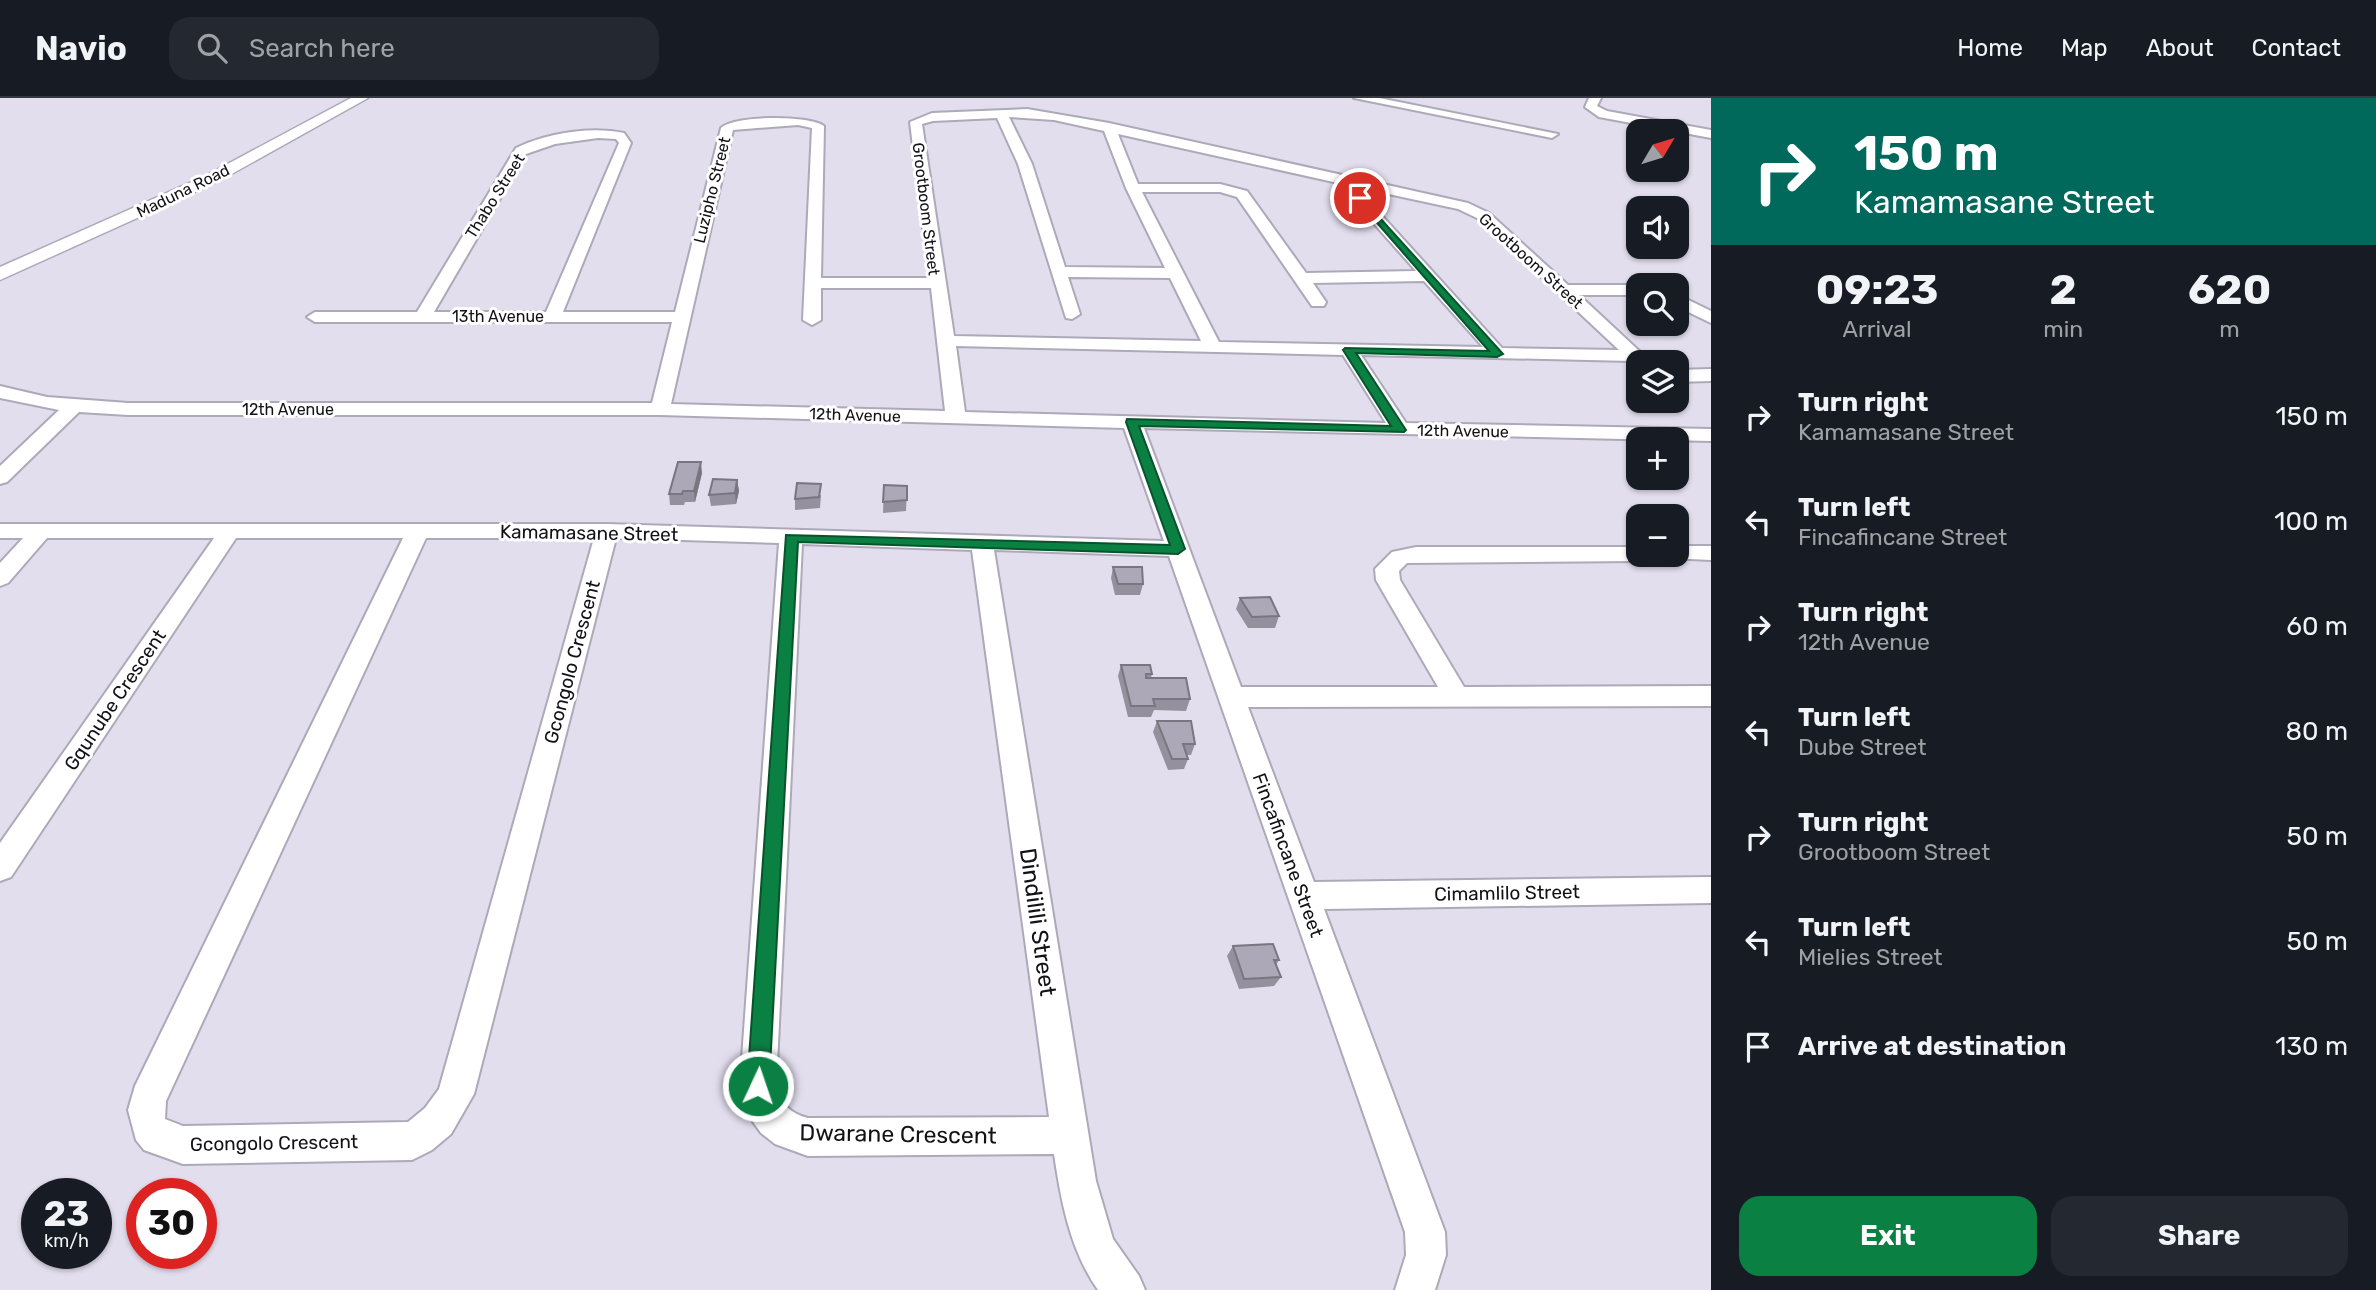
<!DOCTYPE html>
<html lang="en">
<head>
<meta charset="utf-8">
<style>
  body { margin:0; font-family:Rubik,sans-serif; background:#242831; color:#f1f3f6; height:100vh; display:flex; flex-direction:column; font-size:26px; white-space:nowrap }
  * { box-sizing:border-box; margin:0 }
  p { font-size:23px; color:#9ea1a6 }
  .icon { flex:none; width:38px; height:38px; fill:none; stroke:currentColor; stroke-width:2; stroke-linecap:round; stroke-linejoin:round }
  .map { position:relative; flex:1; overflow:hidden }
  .details { display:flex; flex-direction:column; background:#171b24; width:665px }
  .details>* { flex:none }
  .top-card { background:#00695c; color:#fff; overflow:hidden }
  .needle { width:46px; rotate:52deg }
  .buttons { position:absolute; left:1626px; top:21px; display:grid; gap:14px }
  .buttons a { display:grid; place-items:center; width:63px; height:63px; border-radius:14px; background:#171b24; box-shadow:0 2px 5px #0004; font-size:35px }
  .speed { position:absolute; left:21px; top:1080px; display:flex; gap:14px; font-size:35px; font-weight:700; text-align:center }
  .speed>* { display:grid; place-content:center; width:91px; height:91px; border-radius:50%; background:#171b24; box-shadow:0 2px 5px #0004; line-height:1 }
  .speed small { font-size:18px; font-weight:400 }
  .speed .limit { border:10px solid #d22; background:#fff; color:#111 }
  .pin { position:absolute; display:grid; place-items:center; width:60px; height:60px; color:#fff; margin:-30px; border:4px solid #fff; border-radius:50%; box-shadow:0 2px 7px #0007 }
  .me { position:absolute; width:77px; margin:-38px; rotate:3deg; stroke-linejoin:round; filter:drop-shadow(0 0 5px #0008) }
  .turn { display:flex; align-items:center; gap:24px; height:147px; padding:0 28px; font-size:32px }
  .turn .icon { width:91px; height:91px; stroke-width:2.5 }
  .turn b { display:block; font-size:49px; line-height:60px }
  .eta { display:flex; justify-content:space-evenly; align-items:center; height:119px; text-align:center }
  .eta b { font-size:42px; font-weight:700; line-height:49px }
  .button { display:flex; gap:14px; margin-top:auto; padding:14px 28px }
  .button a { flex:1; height:80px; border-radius:21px; background:#0b8043; color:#fff; font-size:28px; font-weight:700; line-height:80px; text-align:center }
  .button a+a { background:#242831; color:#f1f3f6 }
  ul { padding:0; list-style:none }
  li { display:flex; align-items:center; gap:21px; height:105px; padding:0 28px }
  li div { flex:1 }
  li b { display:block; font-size:26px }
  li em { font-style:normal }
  header { display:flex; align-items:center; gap:42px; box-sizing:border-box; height:98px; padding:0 35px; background:#171b24; border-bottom:2px solid #363941 }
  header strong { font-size:33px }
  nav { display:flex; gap:38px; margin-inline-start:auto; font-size:24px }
  .search { width:490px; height:63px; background:#242831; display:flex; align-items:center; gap:18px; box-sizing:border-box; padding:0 24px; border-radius:21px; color:#9ea1a6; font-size:26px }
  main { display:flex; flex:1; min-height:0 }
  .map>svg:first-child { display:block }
</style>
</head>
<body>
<header>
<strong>Navio</strong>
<div class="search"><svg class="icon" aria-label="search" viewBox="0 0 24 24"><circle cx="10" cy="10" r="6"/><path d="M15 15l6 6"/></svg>Search here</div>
<nav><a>Home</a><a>Map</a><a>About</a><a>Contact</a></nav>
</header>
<main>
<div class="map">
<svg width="1711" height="1192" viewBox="0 0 1711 1192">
  <rect width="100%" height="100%" fill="#e2deee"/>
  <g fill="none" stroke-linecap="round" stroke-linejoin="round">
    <defs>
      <g id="minor">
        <polygon points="1354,0 1379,0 1558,36 1552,40"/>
        <polygon points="1589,0 1601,0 1597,8 1607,13 1711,32 1711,40 1599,19 1585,9"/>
        <path d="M 1027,11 L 1109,25 L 1468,105 L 1489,115 L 1568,187 L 1639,187 L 1638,197 L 1579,197 L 1651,264 L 1638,264 L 1638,268 L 1631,263 L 1361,257 L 1406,325 L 1711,331 L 1711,343 L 1144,330 L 1241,589 L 1438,589 L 1376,482 L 1375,471 L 1392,454 L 1416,449 L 1638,449 L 1638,457 L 1649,457 L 1638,463 L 1407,465 L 1399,473 L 1400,482 L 1464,589 L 1711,588 L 1711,608 L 1248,609 L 1314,784 L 1711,779 L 1711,805 L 1324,811 L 1445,1134 L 1446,1157 L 1435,1192 L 1395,1192 L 1406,1157 L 1405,1134 L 1169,458 L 994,452 L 1096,1083 L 1113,1141 L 1139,1178 L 1145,1192 L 1098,1192 C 1070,1152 1061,1103 1054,1056 L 808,1058 L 775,1046 L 761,1035 L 751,1021 L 740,988 L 779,445 L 616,440 L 474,996 L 451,1036 L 432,1052 L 412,1062 L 183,1066 L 144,1052 L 136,1042 L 128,1012 L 135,988 L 403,440 L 236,440 L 11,779 L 0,783 L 0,745 L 214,440 L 47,440 L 8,485 L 0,488 L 0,465 L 23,440 L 0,440 L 0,426 L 607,426 L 1164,443 L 1124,330 L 660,317 L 128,317 L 79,314 L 7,384 L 0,386 L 0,368 L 59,312 L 0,300 L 0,288 L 47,299 L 128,305 L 652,305 L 672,224 L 315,224 L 307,219 L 315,214 L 417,214 L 516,50 C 547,35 591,28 624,35 L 631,45 L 563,214 L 675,214 L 721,30 C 734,17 809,17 824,28 L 821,180 L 929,180 L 910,24 L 932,15 ZM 1009,19 L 1054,22 L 1104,33 L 1126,90 L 1165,170 L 1065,169 L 1032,66 ZM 997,20 L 1018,66 L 1066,220 L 1072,221 L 1080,216 L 1068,179 L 1170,180 L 1201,243 L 954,238 L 922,26 L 933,23 ZM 798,27 L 812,30 L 803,222 L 812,227 L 821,222 L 821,190 L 931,190 L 945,313 L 671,306 L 733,32 ZM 1118,36 L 1338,85 L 1416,173 L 1306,175 L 1247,93 L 1220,86 L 1138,86 ZM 598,40 L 616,41 L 619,45 L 546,214 L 434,214 L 526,56 L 555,46 ZM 1356,89 L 1458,111 L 1479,121 L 1619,252 L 1502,250 ZM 1142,94 L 1220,94 L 1237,99 L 1312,208 L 1324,208 L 1326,204 L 1313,185 L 1424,183 L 1483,249 L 1219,244 ZM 956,248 L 1343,257 L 1386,325 L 965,314 ZM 426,440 L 594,440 L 439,991 L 425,1010 L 408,1024 L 183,1028 L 165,1021 L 166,1003 ZM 802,446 L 972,452 L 1049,1019 L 808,1020 C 791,1016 780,1006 776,988 Z"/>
        <polygon points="1676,196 1711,213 1711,225 1676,208"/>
        <polygon points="1711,271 1711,283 1676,284 1676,272"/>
        <polygon points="1676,448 1711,448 1711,462 1668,460 1666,457 1676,457"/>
      </g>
      <polygon id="tertiary" points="351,0 368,0 219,83 0,182 0,169 207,77"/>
    </defs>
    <use href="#minor" stroke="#ada9b8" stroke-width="4"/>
    <use href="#tertiary" stroke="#ada9b8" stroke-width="3"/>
    <use href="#minor" fill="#fff" fill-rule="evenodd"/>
    <use href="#tertiary" fill="#fff" fill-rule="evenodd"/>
  </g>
  <g fill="#94909d">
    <polygon points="702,375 695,404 685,404 684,407 670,407 669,396"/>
    <polygon points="737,382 739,393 736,406 711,408 709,397"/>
    <polygon points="884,387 907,388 906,413 883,415"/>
    <polygon points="821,397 820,410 795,412 795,401"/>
    <polygon points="1113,469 1143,486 1140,497 1115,497 1111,480"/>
    <polygon points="1240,500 1279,518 1275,530 1248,530 1236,511"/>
    <polygon points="1121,567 1152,576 1151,580 1190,601 1186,613 1154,612 1151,619 1128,619 1118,578"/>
    <polygon points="1157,623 1195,646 1191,657 1187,657 1188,661 1184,671 1168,672 1153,634"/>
    <polygon points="1233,848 1279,862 1276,867 1281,879 1274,888 1239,891 1227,858"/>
  </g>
  <g fill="#787680">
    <polygon points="701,364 702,375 695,404 694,393"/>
    <polygon points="737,382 739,393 736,406 735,395"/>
  </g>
  <g fill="#aca8b7" stroke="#787680" stroke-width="2">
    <polygon points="678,364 701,364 694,393 683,393 682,396 669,396"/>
    <polygon points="713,381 737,382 735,395 709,397"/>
    <polygon points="797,385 821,386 819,399 795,401"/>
    <polygon points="884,387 907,388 907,402 883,404"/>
    <polygon points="1113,469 1142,469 1143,486 1118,486"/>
    <polygon points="1270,499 1279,518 1252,519 1240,500"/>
    <polygon points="1121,567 1150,567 1152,576 1146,576 1146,580 1186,580 1190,601 1153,601 1155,608 1131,608"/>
    <polygon points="1157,623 1191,623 1195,646 1183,646 1188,661 1172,661"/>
    <polygon points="1273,846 1279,862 1274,862 1281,879 1244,881 1233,848"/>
  </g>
  <polygon fill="#0b8043" stroke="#07532c" stroke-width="2" points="1360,98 1503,256 1497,259 1356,255 1406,332 1404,334 1139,328 1185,451 1178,456 798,444 769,988 766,996 758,999 750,996 747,988 786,437 1170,447 1126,324 1127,321 1391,328 1343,252 1345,250 1489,253 1357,102"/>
  <g text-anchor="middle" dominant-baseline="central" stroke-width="6" stroke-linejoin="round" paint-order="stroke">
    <g font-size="16" fill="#121116" stroke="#fff">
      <text transform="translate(712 92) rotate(-76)">Luzipho Street</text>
      <text transform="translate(183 93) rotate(-26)">Maduna Road</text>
      <text transform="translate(495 98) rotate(-58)">Thabo Street</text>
      <text transform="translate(926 111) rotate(83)">Grootboom Street</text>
      <text transform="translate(1531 163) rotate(42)">Grootboom Street</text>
      <text x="498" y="218">13th Avenue</text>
      <text x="288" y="311">12th Avenue</text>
      <text transform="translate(855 317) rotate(2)">12th Avenue</text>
      <text transform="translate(1463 333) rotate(1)">12th Avenue</text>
    </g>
    <g font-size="19" fill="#121116" stroke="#fff">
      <text transform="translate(589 435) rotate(1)">Kamamasane Street</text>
      <text transform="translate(572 564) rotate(-75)">Gcongolo Crescent</text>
      <text transform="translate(115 602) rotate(-56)">Gqunube Crescent</text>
      <text transform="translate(1288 757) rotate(70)">Fincafincane Street</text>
      <text transform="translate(1507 795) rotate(-1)">Cimamlilo Street</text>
      <text transform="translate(274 1045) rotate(-1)">Gcongolo Crescent</text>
    </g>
    <g font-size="23" fill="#121116" stroke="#fff">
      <text transform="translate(1038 824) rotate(82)">Dindilili Street</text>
      <text transform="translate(898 1036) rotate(1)">Dwarane Crescent</text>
    </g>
  </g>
</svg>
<div class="buttons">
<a><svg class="needle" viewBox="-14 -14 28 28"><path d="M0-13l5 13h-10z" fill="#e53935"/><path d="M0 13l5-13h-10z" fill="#9ea1a6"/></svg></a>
<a><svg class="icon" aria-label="sound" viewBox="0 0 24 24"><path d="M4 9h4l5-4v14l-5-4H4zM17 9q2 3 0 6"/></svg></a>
<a><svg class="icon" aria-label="search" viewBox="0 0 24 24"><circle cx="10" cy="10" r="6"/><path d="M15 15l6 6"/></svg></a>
<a><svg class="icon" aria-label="layers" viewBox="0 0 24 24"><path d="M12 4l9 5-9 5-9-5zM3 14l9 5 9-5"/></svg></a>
<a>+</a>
<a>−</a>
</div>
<div class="speed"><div>23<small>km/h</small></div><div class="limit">30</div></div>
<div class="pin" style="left:1360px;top:100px;background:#d93025"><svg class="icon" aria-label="arrive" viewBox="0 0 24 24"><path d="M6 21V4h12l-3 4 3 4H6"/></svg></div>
<svg class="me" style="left:758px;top:988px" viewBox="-20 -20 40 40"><circle r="17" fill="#0b8043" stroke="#fff" stroke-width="3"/><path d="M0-11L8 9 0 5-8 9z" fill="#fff"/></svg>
</div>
<section class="details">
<div class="top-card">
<div class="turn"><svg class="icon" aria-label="right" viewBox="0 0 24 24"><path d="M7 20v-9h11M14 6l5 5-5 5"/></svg><div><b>150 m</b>Kamamasane Street</div></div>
</div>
<div class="eta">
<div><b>09:23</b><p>Arrival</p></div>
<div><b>2</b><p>min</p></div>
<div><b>620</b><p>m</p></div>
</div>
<ul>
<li><svg class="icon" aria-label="right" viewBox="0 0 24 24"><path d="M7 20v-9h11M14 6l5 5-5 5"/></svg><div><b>Turn right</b><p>Kamamasane Street</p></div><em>150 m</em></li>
<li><svg class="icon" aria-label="left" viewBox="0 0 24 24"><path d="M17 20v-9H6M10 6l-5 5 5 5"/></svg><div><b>Turn left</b><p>Fincafincane Street</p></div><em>100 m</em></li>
<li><svg class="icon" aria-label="right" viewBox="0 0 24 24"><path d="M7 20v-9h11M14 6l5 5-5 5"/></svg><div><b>Turn right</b><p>12th Avenue</p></div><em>60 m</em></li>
<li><svg class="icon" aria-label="left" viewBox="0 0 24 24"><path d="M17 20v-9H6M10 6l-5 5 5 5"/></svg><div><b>Turn left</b><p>Dube Street</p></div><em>80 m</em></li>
<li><svg class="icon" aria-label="right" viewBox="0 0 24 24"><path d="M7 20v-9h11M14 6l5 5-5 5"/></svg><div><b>Turn right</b><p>Grootboom Street</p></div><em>50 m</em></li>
<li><svg class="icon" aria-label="left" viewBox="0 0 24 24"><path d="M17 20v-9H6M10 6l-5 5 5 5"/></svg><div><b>Turn left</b><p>Mielies Street</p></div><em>50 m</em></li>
<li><svg class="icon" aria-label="arrive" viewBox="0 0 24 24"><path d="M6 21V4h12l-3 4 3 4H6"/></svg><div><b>Arrive at destination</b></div><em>130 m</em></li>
</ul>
<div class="button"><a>Exit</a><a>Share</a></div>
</section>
</main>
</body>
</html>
